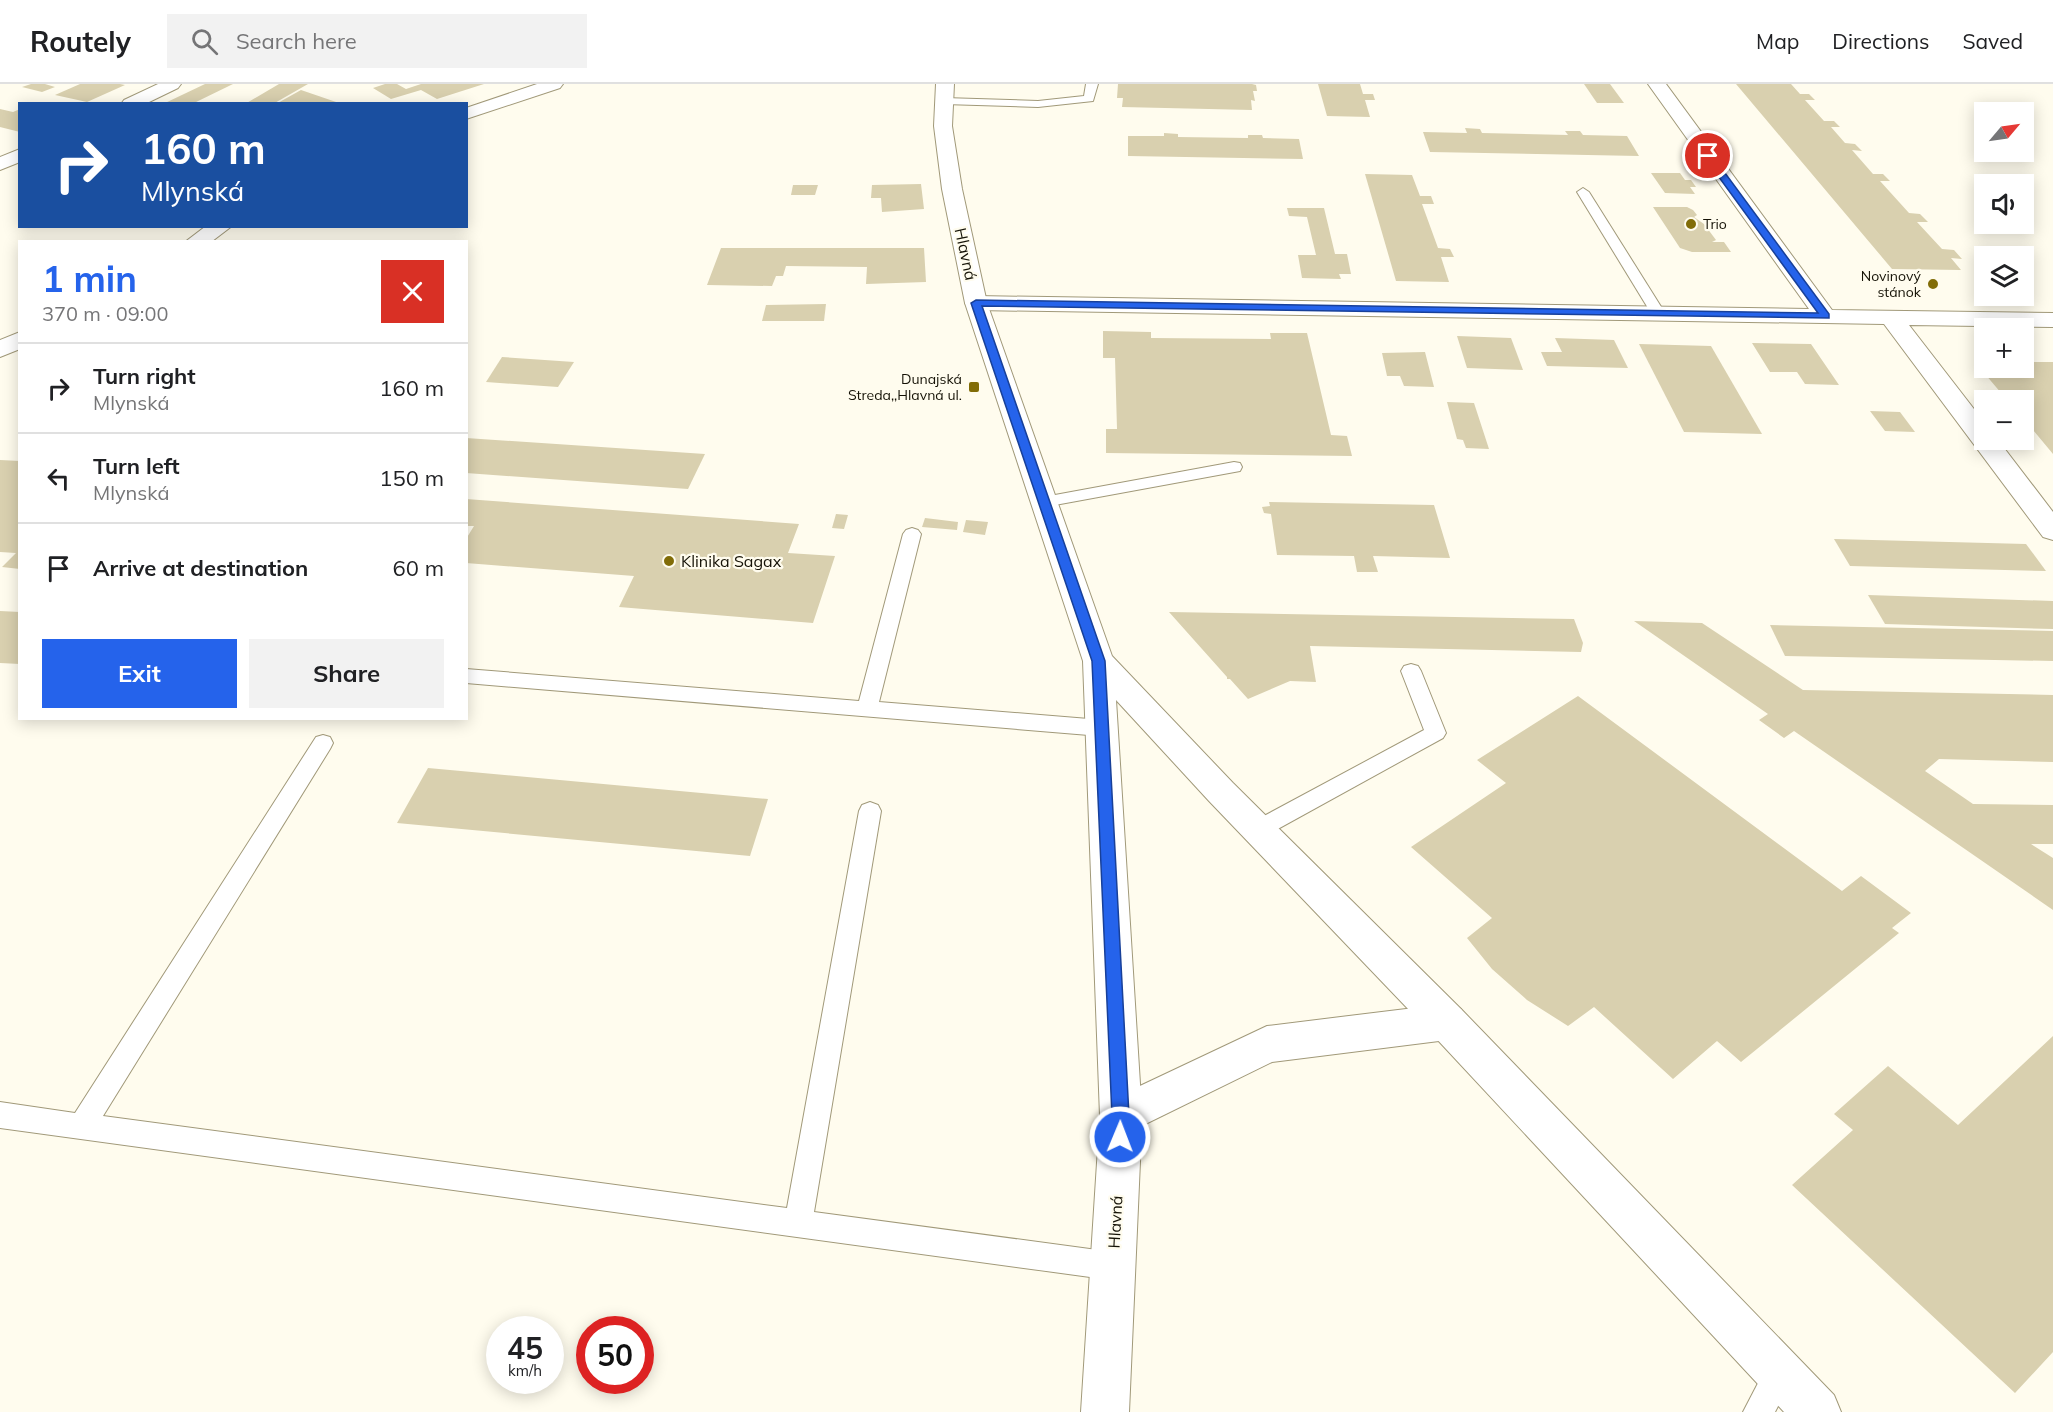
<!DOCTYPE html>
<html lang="en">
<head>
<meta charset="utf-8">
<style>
  body { margin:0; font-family:Mulish,sans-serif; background:#f2f2f2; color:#202124; height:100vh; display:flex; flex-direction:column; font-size:22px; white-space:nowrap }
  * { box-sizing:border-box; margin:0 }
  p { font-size:20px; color:#757577 }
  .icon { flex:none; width:33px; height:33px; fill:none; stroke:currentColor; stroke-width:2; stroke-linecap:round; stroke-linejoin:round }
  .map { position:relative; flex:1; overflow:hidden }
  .drawer { position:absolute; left:18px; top:156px; width:450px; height:480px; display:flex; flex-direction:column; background:#fff; border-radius:0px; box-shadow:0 3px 15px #0003 }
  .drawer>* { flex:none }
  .banner { position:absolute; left:18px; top:18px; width:450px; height:126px; border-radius:0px; box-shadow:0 3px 15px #0003; background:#1a4fa0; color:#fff; overflow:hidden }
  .needle { width:39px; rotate:61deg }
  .controls { position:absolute; left:1974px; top:18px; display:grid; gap:12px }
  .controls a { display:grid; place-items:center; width:60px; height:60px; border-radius:0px; background:#fff; box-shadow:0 3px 15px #0003; font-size:30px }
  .speed { position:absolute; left:486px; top:1232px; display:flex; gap:12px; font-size:30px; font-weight:700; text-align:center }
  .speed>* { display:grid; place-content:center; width:78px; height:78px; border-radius:50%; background:#fff; box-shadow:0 3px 15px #0003; line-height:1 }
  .speed small { font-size:15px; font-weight:400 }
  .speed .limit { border:9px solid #d22; background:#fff; color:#111 }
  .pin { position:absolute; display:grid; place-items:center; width:51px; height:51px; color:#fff; margin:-26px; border:3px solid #fff; border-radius:50%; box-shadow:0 2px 6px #0007 }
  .me { position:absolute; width:66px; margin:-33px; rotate:1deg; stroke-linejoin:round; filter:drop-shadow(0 0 4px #0008) }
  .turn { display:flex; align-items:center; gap:21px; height:126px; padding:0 24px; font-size:27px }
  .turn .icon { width:78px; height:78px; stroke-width:2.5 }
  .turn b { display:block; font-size:42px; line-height:51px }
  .round { display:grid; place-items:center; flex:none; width:63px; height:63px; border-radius:0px; background:#f2f2f2 }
  .summary { display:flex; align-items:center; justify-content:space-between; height:102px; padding:0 24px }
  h1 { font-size:36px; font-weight:700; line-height:45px; color:#2563eb }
  .action { display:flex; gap:12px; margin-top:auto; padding:12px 24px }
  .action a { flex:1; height:69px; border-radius:0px; background:#2563eb; color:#fff; font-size:24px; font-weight:700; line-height:69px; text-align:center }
  .action a+a { background:#f2f2f2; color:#202124 }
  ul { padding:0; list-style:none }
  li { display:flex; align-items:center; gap:18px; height:90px; padding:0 24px; border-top:2px solid #e0e0e0 }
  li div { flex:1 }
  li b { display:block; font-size:22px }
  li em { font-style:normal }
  header { display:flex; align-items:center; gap:36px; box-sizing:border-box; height:84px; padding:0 30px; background:#fff; border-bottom:2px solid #e0e0e0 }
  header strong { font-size:28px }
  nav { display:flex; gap:33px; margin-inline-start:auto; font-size:21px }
  .search { width:420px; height:54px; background:#f2f2f2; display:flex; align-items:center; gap:15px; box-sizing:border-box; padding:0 21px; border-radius:0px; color:#757577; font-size:22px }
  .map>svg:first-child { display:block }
</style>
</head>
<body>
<header>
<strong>Routely</strong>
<div class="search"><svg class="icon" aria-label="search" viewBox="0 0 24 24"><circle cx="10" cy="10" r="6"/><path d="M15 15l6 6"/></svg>Search here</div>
<nav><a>Map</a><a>Directions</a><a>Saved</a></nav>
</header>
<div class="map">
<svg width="2053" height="1328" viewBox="0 0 2053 1328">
  <rect width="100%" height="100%" fill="#fffcee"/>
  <g fill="#d9d0af">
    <polygon points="31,0 45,0 55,3 42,8 22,3"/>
    <polygon points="80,0 120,0 125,1 87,18 55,11"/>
    <polygon points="205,0 233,0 192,20 163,20"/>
    <polygon points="279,0 308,0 273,20 245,20"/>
    <polygon points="385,0 397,0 406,5 421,0 484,0 437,15 421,6 391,15 373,4"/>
    <polygon points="1118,0 1252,0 1256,1 1257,7 1253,7 1255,17 1251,16 1252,26 1122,23 1123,14 1117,14"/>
    <polygon points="1318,0 1360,0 1363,10 1373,10 1375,16 1365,16 1370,33 1327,32"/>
    <polygon points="1584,0 1610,0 1624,19 1597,19"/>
    <polygon points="1736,0 1791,0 1800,10 1809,10 1815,16 1805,16 1824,37 1834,37 1840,43 1831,43 1845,59 1855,60 1862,67 1852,66 1873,90 1883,90 1890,97 1880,97 1909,129 1920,130 1928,138 1917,138 1942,165 1954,166 1962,175 1951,174 1961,186 1892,185"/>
    <polygon points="301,6 339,19 339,20 276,20"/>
    <polygon points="0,25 13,28 20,25 20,48 0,43"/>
    <polygon points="1465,44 1480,45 1482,49 1568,51 1565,47 1580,47 1583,51 1627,52 1639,72 1430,68 1423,48 1467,49"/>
    <polygon points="1164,49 1178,50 1178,53 1248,54 1248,51 1262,51 1263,54 1299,55 1303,75 1128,72 1128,52 1164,52"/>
    <polygon points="1651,89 1680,89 1685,96 1691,96 1696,103 1690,103 1695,110 1665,109"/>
    <polygon points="1365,90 1412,91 1420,112 1431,112 1434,120 1422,120 1438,164 1450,165 1454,173 1441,173 1449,198 1396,197"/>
    <polygon points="921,100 924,125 882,128 881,114 871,114 872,101"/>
    <polygon points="793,101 818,101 815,111 791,111"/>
    <polygon points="1653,123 1687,123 1693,126 1697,131 1694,133 1704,140 1716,156 1712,158 1724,158 1731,168 1692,168 1680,164"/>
    <polygon points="1287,124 1324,124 1335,170 1347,170 1351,190 1339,190 1341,195 1302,194 1298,171 1316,171 1307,133 1289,132"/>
    <polygon points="721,164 924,164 926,198 866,200 867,183 786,182 783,192 776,192 772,202 707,201"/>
    <polygon points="826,220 824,237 762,237 766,221"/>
    <polygon points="1103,247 1151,248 1151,254 1271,255 1270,249 1307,249 1331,351 1347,352 1352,372 1106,369 1106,345 1117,345 1115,274 1103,274"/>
    <polygon points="1457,252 1511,254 1523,286 1467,284"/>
    <polygon points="1555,254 1614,256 1628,284 1547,282 1541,268 1562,268"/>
    <polygon points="1752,259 1811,260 1839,301 1805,300 1797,288 1770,288"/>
    <polygon points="1639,260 1711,262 1762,350 1684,348"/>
    <polygon points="1425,268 1434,303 1404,302 1400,292 1387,292 1382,269"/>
    <polygon points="502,273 574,278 558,303 486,298"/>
    <polygon points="1974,277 1984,277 1984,284 2024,284 2024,278 2053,278 2053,370 2024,335 2024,316 2007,316"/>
    <polygon points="1447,318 1474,319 1489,365 1466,364 1463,356 1457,355"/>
    <polygon points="1870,327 1900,328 1915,348 1885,347"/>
    <polygon points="466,354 705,370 688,405 466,389"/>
    <polygon points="0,376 20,377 20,485 2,483 16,469 0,468"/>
    <polygon points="466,415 799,440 788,469 835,472 813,539 619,523 634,492 466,479 466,455 474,442 466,442"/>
    <polygon points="1269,418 1434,421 1450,474 1373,472 1378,488 1357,488 1354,472 1277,471 1271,430 1264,429 1262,423 1270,422"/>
    <polygon points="836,430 848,431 844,445 832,444"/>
    <polygon points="925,434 958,438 957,446 922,443"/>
    <polygon points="966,436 988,438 985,451 963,448"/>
    <polygon points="1834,455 2026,460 2046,487 1850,482"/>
    <polygon points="1868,511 2053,517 2053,545 1885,540"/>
    <polygon points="0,527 20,528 20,580 0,579"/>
    <polygon points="1169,528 1574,535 1583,559 1581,568 1310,562 1316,598 1290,597 1248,615 1230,595 1227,595 1227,593"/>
    <polygon points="1634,537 1702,539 1803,606 2053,611 2053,678 1939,675 1925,687 1973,720 2053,721 2053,760 2031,760 2053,774 2053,826 1794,647 1784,654 1759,636 1768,630"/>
    <polygon points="1770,541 2053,547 2053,577 1785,572"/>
    <polygon points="1578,612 1842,807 1861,792 1911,829 1892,844 1899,849 1741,978 1717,957 1673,995 1594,923 1568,942 1527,916 1492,885 1467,854 1492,834 1411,763 1506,699 1477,676"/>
    <polygon points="428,684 768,715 750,772 397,739"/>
    <polygon points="2053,952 2053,1268 2015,1309 1792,1101 1853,1046 1834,1030 1888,982 1958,1041"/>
  </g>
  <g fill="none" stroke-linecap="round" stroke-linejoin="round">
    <defs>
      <g id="lane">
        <polygon points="1086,0 1098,0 1093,17 1038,23 944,20 938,17 944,14 1038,17 1084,12"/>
        <polygon points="1583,104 1589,108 1665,229 1663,232 1658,233 1651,229 1577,108"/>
        <polygon points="1234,378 1240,379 1242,383 1240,387 1044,423 1038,422 1035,418 1038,414 1044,413"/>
        <polygon points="912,444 918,446 921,450 879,618 1101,636 1108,639 1111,644 1108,649 1101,652 466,599 466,585 859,617 903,450 906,446"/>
        <polygon points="1411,580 1418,582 1421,587 1446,649 1443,654 1265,752 1257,755 1249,752 1246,746 1249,740 1424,646 1401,587 1404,582"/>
        <polygon points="323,651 330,653 333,659 330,665 103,1032 787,1124 859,727 862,721 870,718 878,721 881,727 814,1128 1112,1168 1122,1172 1126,1182 1122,1192 1112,1196 0,1044 0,1018 75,1029 316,653"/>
        <polygon points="1780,1274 1791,1278 1795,1289 1775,1328 1743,1328 1769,1278"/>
      </g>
      <g id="street">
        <polygon points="158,0 181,0 178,4 145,20 121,20 124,16"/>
        <polygon points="1648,0 1666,0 1832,226 2053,229 2053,243 1909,241 1984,338 1984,356 1998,356 2053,428 2053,456 2043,453 1884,240 976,226 968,224 965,219 968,214 976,212 1809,225"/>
        <polygon points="20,65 20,78 0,86 0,73"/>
        <polygon points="1447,920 1461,925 1467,938 1461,951 1447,956 1272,978 1121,1052 1106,1046 1100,1032 1106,1018 1267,942"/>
      </g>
      <g id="secondary">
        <polygon points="537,0 563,0 560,4 466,35 466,24"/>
        <polygon points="936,0 954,0 952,42 962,105 987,219 1112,572 1233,699 1461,925 1834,1311 1841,1328 1784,1328 1433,951 1209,717 1116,616 1142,1032 1129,1328 1081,1328 1100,1032 1083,577 965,219 942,105 934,42"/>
        <polygon points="206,142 232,142 211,158 185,158"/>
        <polygon points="20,248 20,265 0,273 0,256"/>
      </g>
    </defs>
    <use href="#lane" stroke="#a19979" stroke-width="2"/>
    <use href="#street" stroke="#a19979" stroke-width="2"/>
    <use href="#secondary" stroke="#a19979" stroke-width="2"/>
    <use href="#lane" fill="#fff" fill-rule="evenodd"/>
    <use href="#street" fill="#fff" fill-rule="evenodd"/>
    <use href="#secondary" fill="#fff" fill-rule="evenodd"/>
  </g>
  <polygon fill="#2563eb" stroke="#184099" stroke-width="1.5" points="1705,70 1711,70 1829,230 1829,234 982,222 1105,577 1129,1032 1126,1059 1120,1062 1113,1059 1111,1053 1112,1032 1092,577 971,219 976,216 1818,229 1705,74"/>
  <g fill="#816c07" stroke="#fffcee" stroke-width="2">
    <circle cx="1691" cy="140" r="6"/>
    <circle cx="1933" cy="200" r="6"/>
    <rect x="968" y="297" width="12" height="12" rx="3"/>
    <circle cx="669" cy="477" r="6"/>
  </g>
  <g text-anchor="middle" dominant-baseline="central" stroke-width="4.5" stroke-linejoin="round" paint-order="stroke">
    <g font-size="14" fill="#151206" stroke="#fffcee" text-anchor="end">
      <text x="1703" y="140" text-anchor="start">Trio</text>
      <text x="1921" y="192">Novinový<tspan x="1921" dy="16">stánok</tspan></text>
      <text x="962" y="295">Dunajská<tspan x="962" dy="16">Streda,,Hlavná ul.</tspan></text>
    </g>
    <g font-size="16" fill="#151206" stroke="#fffcee">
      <text transform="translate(966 170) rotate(78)">Hlavná</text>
      <text transform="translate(1115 1138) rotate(-87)">Hlavná</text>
    </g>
    <g font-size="16" fill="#151206" stroke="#fffcee" text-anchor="start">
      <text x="681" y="477">Klinika Sagax</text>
    </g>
  </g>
</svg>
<div class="controls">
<a><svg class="needle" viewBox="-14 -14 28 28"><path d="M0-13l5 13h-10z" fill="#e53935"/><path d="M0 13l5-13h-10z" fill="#757577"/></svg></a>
<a><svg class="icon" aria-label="sound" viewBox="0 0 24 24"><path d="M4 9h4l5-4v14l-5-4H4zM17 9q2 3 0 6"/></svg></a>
<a><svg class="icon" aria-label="layers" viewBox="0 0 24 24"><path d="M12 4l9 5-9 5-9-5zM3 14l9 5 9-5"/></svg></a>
<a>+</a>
<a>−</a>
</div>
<div class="speed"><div>45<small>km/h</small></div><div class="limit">50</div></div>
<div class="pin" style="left:1708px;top:72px;background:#d93025"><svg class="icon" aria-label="arrive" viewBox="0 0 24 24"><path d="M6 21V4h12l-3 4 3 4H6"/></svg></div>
<svg class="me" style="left:1120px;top:1053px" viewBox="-20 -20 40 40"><circle r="17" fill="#2563eb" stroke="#fff" stroke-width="3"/><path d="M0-11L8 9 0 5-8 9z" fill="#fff"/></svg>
<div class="banner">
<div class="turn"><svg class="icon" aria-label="right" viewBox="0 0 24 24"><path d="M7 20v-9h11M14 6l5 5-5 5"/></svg><div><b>160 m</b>Mlynská</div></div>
</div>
<section class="drawer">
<div class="summary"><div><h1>1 min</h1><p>370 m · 09:00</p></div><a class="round" style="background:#d93025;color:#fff"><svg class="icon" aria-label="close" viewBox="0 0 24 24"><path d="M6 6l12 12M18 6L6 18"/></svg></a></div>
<ul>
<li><svg class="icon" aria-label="right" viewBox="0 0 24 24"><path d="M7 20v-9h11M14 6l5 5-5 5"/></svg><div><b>Turn right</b><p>Mlynská</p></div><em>160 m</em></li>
<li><svg class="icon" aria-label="left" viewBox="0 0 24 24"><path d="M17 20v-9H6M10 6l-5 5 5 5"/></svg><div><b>Turn left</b><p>Mlynská</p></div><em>150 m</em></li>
<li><svg class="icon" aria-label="arrive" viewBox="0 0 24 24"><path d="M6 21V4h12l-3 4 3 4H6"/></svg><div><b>Arrive at destination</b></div><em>60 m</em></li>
</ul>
<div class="action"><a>Exit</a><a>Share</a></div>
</section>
</div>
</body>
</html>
